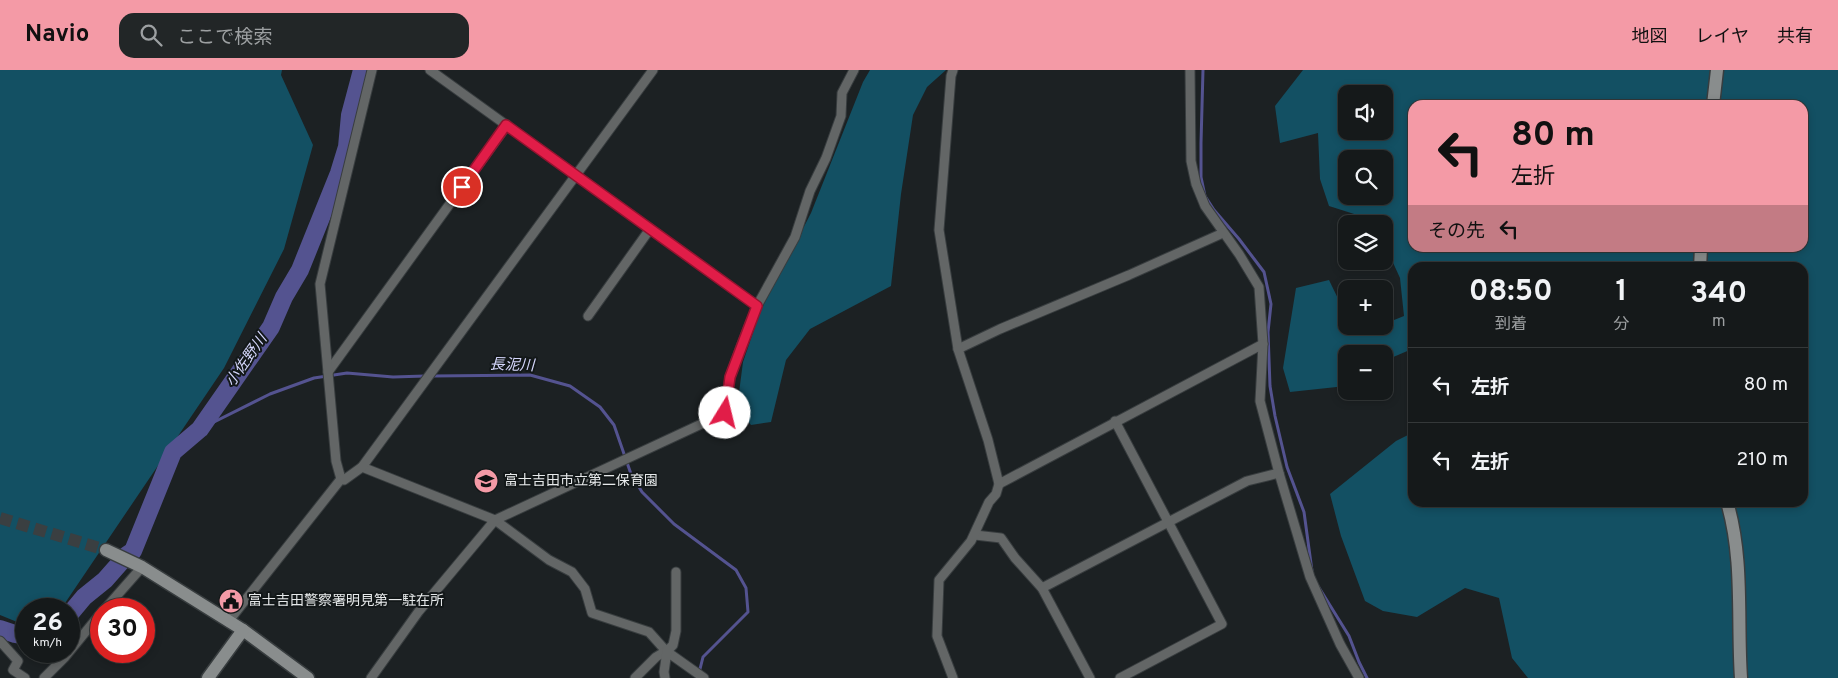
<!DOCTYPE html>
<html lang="ja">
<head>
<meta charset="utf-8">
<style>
  body { margin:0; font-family:Overpass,"Noto Sans JP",sans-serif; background:#222627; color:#f1f3f6; height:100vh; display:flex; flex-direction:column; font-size:19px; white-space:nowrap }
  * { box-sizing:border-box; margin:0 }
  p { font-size:16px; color:#9da0a2 }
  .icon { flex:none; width:28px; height:28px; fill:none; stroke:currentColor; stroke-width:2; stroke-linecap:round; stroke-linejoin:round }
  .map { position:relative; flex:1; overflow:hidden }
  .drawer { position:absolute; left:1408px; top:192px; width:400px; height:245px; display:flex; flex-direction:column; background:#15191a; border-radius:15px; box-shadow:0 2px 8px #0003,0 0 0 1px #343839 }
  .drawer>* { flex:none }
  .guide { position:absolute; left:1408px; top:30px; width:400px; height:152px; border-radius:15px; box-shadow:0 2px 8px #0003,0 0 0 1px #343839; background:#f49aa6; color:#111; overflow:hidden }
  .fabs { position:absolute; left:1338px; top:15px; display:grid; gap:10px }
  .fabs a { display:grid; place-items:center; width:55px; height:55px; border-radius:10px; background:#15191a; box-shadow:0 2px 8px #0003,0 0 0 1px #343839; font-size:25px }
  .speed { position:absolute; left:15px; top:528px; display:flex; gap:10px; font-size:25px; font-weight:700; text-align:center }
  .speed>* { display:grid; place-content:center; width:65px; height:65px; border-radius:50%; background:#15191a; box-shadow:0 2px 8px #0003,0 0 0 1px #343839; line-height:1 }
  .speed small { font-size:12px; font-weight:400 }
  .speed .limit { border:8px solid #d22; background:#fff; color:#111 }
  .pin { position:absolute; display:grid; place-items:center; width:42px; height:42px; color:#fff; margin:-21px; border:2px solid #fff; border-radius:50%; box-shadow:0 1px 5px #0007 }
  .me { position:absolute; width:55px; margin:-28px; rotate:9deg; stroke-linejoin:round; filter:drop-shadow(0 0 4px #0008) }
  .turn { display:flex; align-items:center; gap:18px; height:105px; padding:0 20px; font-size:22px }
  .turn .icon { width:65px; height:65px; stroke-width:2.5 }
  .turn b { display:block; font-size:35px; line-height:42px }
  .then { display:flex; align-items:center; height:48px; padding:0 20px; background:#0003; gap:10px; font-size:19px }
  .eta { display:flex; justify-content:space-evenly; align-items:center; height:85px; text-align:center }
  .eta b { font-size:30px; font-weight:700; line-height:35px }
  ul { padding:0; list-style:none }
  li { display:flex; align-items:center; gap:15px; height:75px; padding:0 20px; border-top:1px solid #343839 }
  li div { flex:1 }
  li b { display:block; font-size:19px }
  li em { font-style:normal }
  header { display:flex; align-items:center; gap:30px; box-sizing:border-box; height:70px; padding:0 25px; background:#f49aa6; color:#111 }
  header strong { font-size:24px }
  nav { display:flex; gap:28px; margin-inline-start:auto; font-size:18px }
  .search { width:350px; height:45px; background:#222627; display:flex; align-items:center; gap:12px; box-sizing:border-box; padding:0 18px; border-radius:15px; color:#9da0a2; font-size:19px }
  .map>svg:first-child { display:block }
</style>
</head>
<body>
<header>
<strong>Navio</strong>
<div class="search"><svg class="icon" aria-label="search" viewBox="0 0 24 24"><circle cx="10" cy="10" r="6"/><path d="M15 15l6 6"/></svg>ここで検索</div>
<nav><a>地図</a><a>レイヤ</a><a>共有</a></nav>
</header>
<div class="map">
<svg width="1838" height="608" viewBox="0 0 1838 608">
  <rect width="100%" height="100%" fill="#1c2123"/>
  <g fill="#135063" fill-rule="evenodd">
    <polygon points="0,0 282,0 281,5 313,75 284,179 224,298 61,539 26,539 26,553 22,554 0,545"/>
    <polygon points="870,0 946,0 927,17 913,45 901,124 891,216 810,259 786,290 771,352 751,355 737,338 743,292 760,242 811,143 863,12"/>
    <path d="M 1303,0 L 1838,0 L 1838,608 L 1528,608 L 1512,588 L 1499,528 L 1465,518 L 1417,547 L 1383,541 L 1365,531 L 1341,466 L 1330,424 L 1396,371 L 1412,363 L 1412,432 L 1802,432 L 1802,198 L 1412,198 L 1412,279 L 1384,291 L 1384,284 L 1346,284 L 1346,316 L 1290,322 L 1283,298 L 1296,218 L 1329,210 L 1346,245 L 1346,256 L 1352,256 L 1355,263 C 1366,263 1374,256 1384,256 L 1384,254 L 1404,246 L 1400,208 L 1384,173 L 1384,154 L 1375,154 L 1373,150 L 1329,136 L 1320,109 L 1318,63 L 1280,73 L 1275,36 ZM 1346,24 L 1384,24 L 1384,61 L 1346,61 ZM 1412,35 L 1802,35 L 1802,178 L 1412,178 ZM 1346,89 L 1384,89 L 1384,126 L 1346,126 Z"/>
  </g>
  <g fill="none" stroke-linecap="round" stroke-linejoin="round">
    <g stroke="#545390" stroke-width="3">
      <polyline points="1203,0 1201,73 1201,107 1205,126 1214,140 1239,169 1264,202 1271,234 1268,262 1270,316 1275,346 1287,397 1304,442 1312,501"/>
      <polyline points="432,306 530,305 570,316 600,337 614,355 631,404 642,422 674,454 736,500 746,518 748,542 703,587 699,603"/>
      <polyline points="200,359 270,324 314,308 347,303 393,307 425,306"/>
      <polyline points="1318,516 1349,566 1359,592 1367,608"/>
    </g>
    <g stroke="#545390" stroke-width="18">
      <polyline points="69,545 84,527 105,510 127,485 133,481 173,382 200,359 271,257 284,227 300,200 339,103 347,77 350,45 362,0"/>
      <polyline points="0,559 15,564 26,566"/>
    </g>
    <polyline stroke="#3a3f41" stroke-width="12" stroke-dasharray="12 6" stroke-linecap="butt" points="0,448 106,480"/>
    <defs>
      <g id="street">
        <polyline points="430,0 757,236"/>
        <polyline points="1190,0 1191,91 1196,114 1205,136 1239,184 1259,217 1263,274 1260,331 1279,403 1310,507 1340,574 1359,608"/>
        <polyline points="588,246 650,159"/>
        <polyline points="958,279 1000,259 1129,205 1223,163"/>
        <polyline points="328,302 507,55"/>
        <polyline points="1115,351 1222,554 1120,608"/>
        <polyline points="362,397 495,450 549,490 572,502 585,519 592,543 649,562 666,581 704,608"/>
        <polyline points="341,409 336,391 320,214 372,0"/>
        <polyline points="999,414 1263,274"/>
        <polyline points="975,465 1001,468 1015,488 1042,518 1090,608"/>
        <polyline points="1042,518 1247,411 1279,403"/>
        <polyline points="105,539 142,497"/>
        <polyline points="228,552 341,409 344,410 362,397 653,0"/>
        <polyline points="0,571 18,591 13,600 25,608"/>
        <polyline points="44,608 65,587 101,543"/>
        <polyline points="371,608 419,541 495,450 725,343 730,307 742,274 757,236 795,167 810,121 826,88 841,46 842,23 854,0"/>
        <polyline points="635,608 656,587 666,581"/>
        <polyline points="665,608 664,602 667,581 673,575 676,561 676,502"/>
        <polyline points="953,608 937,566 939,510 971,471 989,432 996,424 999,414 988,370 958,279 939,160 951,6 953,0"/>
      </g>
      <g id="secondary">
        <polyline points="1713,35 1717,0"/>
        <polyline points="1700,198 1701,178"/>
        <path d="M 1727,432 C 1744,489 1737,550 1741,608"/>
        <polyline points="106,480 142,497 243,560 308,608"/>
        <polyline points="208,608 243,560"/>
      </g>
    </defs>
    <use href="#street" stroke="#383d3f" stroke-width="11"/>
    <use href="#secondary" stroke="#383d3f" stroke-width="15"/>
    <use href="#street" stroke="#636666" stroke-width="9"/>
    <use href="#secondary" stroke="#898d8d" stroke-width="12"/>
  </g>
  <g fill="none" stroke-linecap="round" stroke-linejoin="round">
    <defs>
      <polyline id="route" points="462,117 506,55 757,236 730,307 725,343"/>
    </defs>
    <use href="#route" stroke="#92132f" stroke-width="12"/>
    <use href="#route" stroke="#e11d48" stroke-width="9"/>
  </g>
  <defs>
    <symbol id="school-disc" viewBox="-11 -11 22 22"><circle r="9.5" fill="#f49aa6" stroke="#131819"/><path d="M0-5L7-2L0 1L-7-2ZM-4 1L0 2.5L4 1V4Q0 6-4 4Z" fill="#111"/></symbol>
    <symbol id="civic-disc" viewBox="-11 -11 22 22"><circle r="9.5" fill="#f49aa6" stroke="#131819"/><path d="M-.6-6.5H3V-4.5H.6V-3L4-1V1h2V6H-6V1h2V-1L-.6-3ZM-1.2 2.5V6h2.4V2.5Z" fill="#111"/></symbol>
  </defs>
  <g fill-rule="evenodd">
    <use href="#school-disc" x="472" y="397" width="28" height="28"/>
    <use href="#civic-disc" x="217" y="517" width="28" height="28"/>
  </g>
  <g text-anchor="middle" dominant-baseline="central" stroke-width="4" stroke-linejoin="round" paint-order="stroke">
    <g font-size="14" fill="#e6e9ea" stroke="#131819" text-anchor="start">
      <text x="504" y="411">富士吉田市立第二保育園</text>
      <text x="248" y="531">富士吉田警察署明見第一駐在所</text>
    </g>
    <g font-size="15" font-style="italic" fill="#d5d7fc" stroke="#131819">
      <text transform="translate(247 291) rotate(-55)">小佐野川</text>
      <text transform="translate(512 296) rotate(2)">長泥川</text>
    </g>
  </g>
</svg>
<div class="fabs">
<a><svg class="icon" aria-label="sound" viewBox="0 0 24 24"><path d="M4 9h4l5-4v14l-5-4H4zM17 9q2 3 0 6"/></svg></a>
<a><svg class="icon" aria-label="search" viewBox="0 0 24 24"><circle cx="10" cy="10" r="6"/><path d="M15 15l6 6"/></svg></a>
<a><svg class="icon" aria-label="layers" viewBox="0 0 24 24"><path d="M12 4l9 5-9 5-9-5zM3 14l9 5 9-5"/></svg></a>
<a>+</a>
<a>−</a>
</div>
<div class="speed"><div>26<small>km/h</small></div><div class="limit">30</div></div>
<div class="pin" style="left:462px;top:117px;background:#d93025"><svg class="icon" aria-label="arrive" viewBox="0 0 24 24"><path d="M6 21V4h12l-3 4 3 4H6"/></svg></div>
<svg class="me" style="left:725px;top:343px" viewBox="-20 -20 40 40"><circle r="19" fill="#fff"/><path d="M0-13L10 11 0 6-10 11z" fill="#e11d48"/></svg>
<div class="guide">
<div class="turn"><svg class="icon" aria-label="left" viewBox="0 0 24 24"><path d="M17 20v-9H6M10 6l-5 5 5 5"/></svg><div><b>80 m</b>左折</div></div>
<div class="then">その先<svg class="icon" aria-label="left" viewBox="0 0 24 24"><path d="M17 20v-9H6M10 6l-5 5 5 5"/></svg></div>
</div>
<section class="drawer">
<div class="eta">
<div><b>08:50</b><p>到着</p></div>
<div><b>1</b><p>分</p></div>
<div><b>340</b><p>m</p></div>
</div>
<ul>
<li><svg class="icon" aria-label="left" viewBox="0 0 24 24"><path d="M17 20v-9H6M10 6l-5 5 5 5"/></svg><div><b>左折</b></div><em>80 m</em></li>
<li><svg class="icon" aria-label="left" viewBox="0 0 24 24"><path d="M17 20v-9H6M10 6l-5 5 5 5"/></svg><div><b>左折</b></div><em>210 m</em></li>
</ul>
</section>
</div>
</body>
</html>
